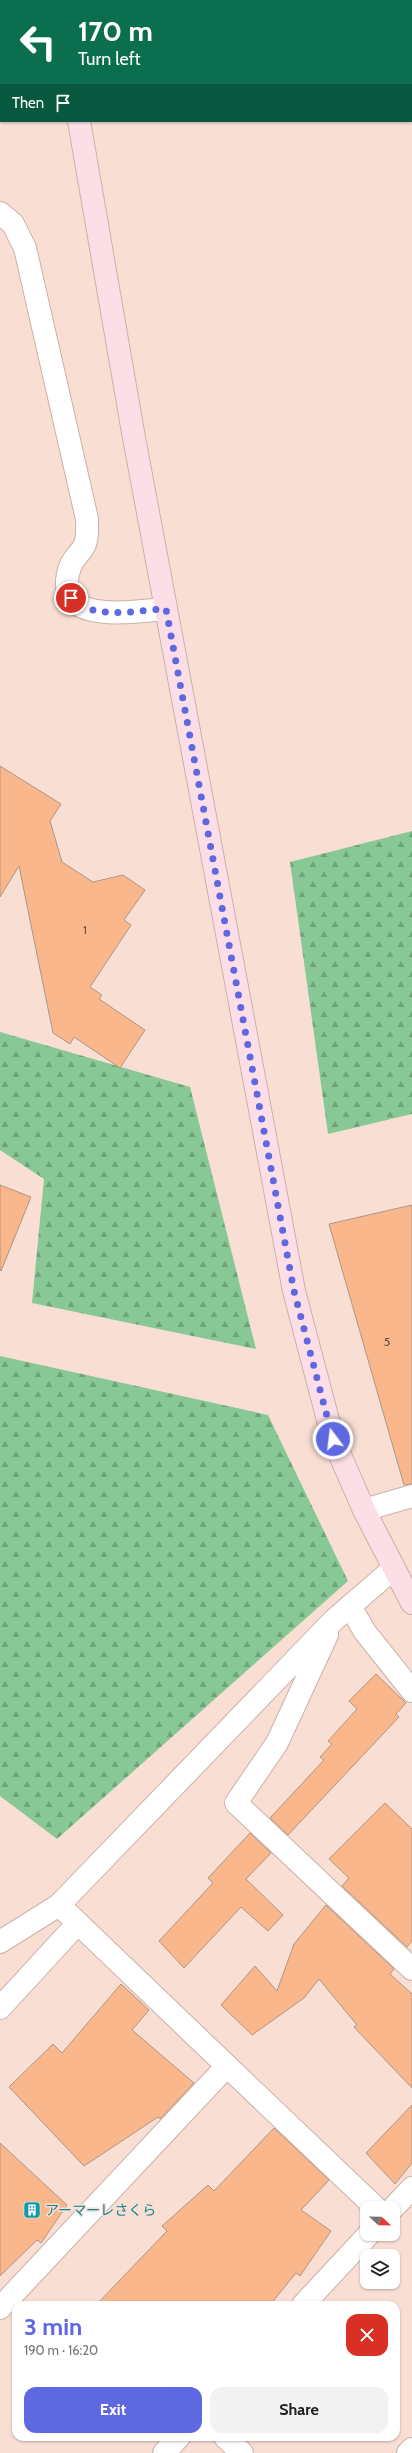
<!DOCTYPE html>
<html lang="en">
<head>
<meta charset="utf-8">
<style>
  body { margin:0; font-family:Cabin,"Noto Sans JP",sans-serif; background:#f2f2f2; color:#202124; height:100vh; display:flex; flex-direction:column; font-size:15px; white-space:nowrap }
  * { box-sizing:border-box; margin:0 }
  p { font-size:13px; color:#757577 }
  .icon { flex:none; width:22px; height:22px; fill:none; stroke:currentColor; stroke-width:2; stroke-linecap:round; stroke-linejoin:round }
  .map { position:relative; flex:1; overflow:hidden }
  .sheet { position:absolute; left:12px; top:2301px; width:388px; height:140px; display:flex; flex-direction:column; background:#fff; border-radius:12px; box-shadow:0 1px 3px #0004 }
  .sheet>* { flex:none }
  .hud { position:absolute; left:0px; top:0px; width:412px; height:122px; box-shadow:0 1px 3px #0004; background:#0b6e4f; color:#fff; overflow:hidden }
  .needle { width:26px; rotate:112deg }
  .tools { position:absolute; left:360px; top:2201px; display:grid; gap:8px }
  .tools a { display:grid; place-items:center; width:40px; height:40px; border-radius:8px; background:#fff; box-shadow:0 1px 3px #0004; font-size:20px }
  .pin { position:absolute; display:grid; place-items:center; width:34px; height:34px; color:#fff; margin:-17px; border:2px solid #fff; border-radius:50%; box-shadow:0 1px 4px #0007 }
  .me { position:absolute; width:44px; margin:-22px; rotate:345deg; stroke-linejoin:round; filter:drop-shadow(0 0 3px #0008) }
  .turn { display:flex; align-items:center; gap:14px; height:84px; padding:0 12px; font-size:18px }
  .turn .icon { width:52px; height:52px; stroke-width:2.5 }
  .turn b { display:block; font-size:28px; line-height:34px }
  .then { display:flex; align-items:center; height:38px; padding:0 12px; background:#0003; gap:8px; font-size:15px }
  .round { display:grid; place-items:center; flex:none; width:42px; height:42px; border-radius:12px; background:#f2f2f2 }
  .headline { display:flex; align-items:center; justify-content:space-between; height:68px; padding:0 12px }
  h1 { font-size:24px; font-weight:700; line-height:30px; color:#5e68e0 }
  .cta { display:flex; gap:8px; margin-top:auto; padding:8px 12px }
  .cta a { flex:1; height:46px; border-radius:12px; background:#5e68e0; color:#fff; font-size:16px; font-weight:700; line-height:46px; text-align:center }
  .cta a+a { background:#f2f2f2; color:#202124 }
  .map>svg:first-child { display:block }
</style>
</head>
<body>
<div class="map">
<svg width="412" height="2453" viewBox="0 0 412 2453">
  <defs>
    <pattern id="forest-firs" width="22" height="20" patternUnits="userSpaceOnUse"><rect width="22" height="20" fill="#87c896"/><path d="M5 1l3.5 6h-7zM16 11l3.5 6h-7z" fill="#6fa37a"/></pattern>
  </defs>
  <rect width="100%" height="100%" fill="#f9ded4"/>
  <g fill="url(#forest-firs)">
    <polygon points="412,831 412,1114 328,1134 290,862"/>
    <polygon points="0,1032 190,1087 256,1349 32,1303 44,1179 0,1150"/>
    <polygon points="0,1356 268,1415 348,1581 57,1839 0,1796"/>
  </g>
  <g fill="#fab78b" stroke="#ac9688">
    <polygon points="0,766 61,804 50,821 62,862 93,882 123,875 145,890 124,920 131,925 90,987 102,995 99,999 145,1030 120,1068 74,1037 70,1044 53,1033 19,866 0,897"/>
    <polygon points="0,1185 31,1197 1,1271 0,1270"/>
    <polygon points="412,1205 412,1484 404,1485 329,1224"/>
    <polygon points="376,1674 406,1703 396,1714 399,1717 288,1835 270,1818 324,1760 320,1757 332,1744 328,1741 357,1709 349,1701"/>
    <polygon points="385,1803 412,1829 412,1941 407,1947 342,1886 349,1878 329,1859"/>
    <polygon points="250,1833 271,1853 246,1879 283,1915 268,1931 241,1907 184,1968 159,1941 213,1883 208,1878"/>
    <polygon points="326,1905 394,1969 390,1974 412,1994 412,2088 354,2027 357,2025 319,1979 304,1998 252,2035 221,2005 255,1966 277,1991 294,1944"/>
    <polygon points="121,1984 149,2010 132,2030 194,2083 160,2119 158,2117 84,2166 9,2087 53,2044 62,2053"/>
    <polygon points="412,2105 412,2163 395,2184 366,2153"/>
    <polygon points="274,2128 329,2180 301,2210 331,2231 300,2276 296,2273 270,2305 96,2305 167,2231 162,2226 208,2185 214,2191"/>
    <polygon points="0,2143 67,2205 41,2243 37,2240 0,2276"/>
  </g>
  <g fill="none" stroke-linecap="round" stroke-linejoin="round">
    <defs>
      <g id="street">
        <path d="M 0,213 L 13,224 L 25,248 L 87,519 C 87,527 88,537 85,544 C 82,552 73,558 70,567 C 50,627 133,611 166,609"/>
        <polyline points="364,1510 412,1496"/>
        <polyline points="350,1606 365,1632 412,1691"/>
        <polyline points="327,1635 277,1743 236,1803 412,1969"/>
        <polyline points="59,1905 334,1620 393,1569"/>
        <polyline points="0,1942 59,1905 227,2066 0,2308"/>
        <polyline points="0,2008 78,1923"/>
        <polyline points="227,2066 376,2208"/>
        <polyline points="393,2208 412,2188"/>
        <polyline points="303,2305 369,2234"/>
        <polyline points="225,2437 242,2453"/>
        <polyline points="164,2453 179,2437"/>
        <polyline points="408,2453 412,2449"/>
      </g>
      <g id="secondary">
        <polyline points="61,0 61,1"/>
        <polyline points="0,52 1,52"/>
        <polyline points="411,53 412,53"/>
        <polyline points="79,121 134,438 294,1291 333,1439 364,1510 412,1603"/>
      </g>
    </defs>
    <use href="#street" stroke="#cab1a7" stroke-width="24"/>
    <use href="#secondary" stroke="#cab1a7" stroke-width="24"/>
    <use href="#street" stroke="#fff" stroke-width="22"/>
    <use href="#secondary" stroke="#fcdfe6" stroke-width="22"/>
  </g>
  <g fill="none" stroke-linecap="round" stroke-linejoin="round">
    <path stroke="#5e68e0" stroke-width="7" stroke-dasharray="0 12.6" d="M 71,598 C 95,621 135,610 166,609 L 294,1291 L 333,1439"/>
  </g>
  <defs>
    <symbol id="building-square" viewBox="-11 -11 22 22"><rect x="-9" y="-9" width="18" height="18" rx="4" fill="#0f9aa8" stroke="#f9ded4"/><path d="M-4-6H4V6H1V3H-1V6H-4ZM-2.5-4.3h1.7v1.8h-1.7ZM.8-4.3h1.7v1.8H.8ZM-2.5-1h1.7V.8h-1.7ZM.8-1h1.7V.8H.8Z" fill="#fff"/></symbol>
  </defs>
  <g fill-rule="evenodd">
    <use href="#building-square" x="22" y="2200" width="20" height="20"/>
  </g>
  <g text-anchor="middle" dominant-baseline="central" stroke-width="3" stroke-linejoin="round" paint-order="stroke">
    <g font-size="12" fill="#664d3f">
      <text x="85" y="929">1</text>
      <text x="387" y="1341">5</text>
    </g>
    <g font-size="14" fill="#0d838f" stroke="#f9ded4" text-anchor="start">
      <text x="45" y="2210">アーマーレさくら</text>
    </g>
  </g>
</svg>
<div class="tools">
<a><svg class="needle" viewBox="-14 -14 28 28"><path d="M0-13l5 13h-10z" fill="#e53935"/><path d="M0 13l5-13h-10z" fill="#757577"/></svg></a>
<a><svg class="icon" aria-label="layers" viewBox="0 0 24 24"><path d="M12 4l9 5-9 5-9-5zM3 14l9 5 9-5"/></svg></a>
</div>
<div class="pin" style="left:71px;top:598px;background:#d93025"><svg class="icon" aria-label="arrive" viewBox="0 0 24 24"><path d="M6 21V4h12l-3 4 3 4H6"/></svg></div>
<svg class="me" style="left:333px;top:1439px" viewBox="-20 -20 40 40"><circle r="17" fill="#5e68e0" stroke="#fff" stroke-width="3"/><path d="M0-11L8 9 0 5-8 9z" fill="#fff"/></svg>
<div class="hud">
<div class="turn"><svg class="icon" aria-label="left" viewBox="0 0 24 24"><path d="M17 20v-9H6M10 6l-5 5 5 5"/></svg><div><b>170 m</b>Turn left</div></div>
<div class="then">Then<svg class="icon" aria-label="arrive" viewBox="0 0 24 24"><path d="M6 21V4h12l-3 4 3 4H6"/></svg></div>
</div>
<section class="sheet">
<div class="headline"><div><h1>3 min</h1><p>190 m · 16:20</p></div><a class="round" style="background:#d93025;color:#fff"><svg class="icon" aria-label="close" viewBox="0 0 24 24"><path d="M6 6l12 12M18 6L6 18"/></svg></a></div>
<div class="cta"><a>Exit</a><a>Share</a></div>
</section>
</div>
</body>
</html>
